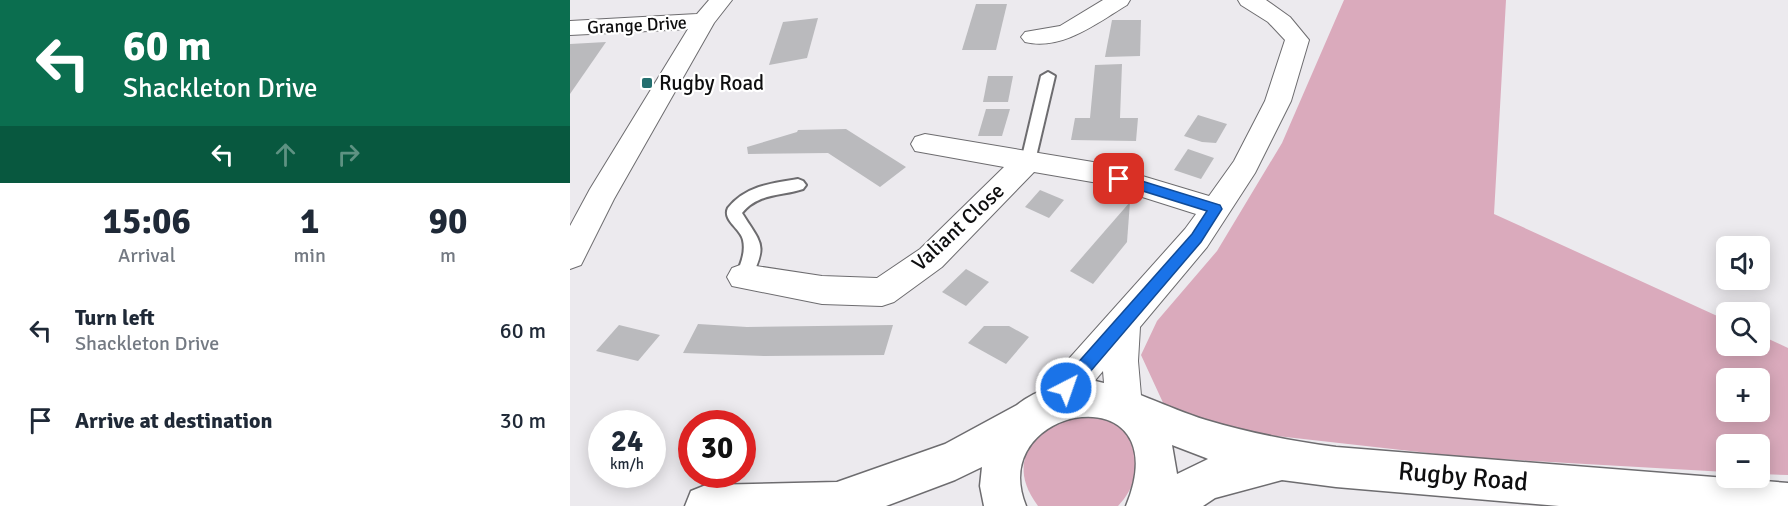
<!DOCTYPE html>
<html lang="en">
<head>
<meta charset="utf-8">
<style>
  body { margin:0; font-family:Signika,sans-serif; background:#f6f6f7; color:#1f2937; height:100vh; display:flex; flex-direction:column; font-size:22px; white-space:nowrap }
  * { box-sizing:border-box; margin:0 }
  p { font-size:20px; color:#747a83 }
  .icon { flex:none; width:33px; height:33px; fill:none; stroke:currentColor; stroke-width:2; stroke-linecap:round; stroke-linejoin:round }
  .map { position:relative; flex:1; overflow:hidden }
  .drawer { display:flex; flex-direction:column; background:#fff; width:570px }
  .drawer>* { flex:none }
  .hud { background:#0b6e4f; color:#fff; overflow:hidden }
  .buttons { position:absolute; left:1146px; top:236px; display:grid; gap:12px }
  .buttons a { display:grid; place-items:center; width:54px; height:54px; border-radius:9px; background:#fff; box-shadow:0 3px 15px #0003; font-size:30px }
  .speed { position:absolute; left:18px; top:410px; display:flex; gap:12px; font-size:30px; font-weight:700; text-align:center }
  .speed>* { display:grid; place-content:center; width:78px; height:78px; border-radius:50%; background:#fff; box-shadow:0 3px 15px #0003; line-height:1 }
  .speed small { font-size:15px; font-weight:400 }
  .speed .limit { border:9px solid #d22; background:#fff; color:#111 }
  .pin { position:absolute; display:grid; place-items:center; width:51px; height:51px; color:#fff; margin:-26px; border-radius:12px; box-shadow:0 3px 9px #0006 }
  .me { position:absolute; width:66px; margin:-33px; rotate:41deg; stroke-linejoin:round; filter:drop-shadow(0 0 4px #0008) }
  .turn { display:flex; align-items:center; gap:21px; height:126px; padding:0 24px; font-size:27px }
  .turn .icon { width:78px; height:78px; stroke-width:2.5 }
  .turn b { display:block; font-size:42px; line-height:51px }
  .lanes { display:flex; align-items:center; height:57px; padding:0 24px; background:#0003; justify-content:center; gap:30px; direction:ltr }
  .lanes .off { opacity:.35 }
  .eta { display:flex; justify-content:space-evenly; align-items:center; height:102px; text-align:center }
  .eta b { font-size:36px; font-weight:700; line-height:42px }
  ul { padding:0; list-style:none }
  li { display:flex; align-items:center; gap:18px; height:90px; padding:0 24px }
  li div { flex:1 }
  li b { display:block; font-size:22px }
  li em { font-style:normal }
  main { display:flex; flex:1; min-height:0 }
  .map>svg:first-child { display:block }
</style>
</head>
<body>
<main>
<section class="drawer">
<div class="hud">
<div class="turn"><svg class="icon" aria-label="left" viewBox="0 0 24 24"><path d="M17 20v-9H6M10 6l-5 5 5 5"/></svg><div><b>60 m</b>Shackleton Drive</div></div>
<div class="lanes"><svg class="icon" aria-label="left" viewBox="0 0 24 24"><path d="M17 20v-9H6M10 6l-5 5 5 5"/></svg><svg class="icon off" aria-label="ahead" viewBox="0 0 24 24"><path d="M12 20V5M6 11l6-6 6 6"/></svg><svg class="icon off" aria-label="right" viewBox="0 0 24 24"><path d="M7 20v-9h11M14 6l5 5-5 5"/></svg></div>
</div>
<div class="eta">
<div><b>15:06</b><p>Arrival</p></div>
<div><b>1</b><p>min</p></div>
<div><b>90</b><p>m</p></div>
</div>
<ul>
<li><svg class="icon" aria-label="left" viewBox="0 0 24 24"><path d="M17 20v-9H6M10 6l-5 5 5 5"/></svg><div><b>Turn left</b><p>Shackleton Drive</p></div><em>60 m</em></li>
<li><svg class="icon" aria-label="arrive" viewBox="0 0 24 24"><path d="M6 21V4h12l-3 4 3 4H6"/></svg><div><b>Arrive at destination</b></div><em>30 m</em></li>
</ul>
</section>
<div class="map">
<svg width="1218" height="506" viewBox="0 0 1218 506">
  <rect width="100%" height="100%" fill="#eceaee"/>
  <g fill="#daaabc" fill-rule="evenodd">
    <path d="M 774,0 L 936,0 L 924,214 L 1156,320 L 1156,345 L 1190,345 L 1190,335 L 1218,348 L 1218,475 L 1190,474 L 1190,444 L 1156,444 L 1156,472 L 894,457 L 671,432 L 595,407 L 571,355 L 587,321 L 647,251 L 712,143 ZM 1156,378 L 1190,378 L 1190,411 L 1156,411 Z"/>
    <path d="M 530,405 L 570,445 C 568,469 565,488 548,506 L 468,506 C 446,476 452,458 467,426 Z"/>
  </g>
  <g fill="#bababd">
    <polygon points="406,4 437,4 426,50 392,50"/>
    <polygon points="248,18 237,58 199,65 213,22"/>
    <polygon points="542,20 571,20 570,56 535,57"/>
    <polygon points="36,42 0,94 0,44"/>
    <polygon points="552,64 550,118 568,118 566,141 501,140 505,118 520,118 525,65"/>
    <polygon points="418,76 443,76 438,102 413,102"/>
    <polygon points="416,109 440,109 432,136 408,136"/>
    <polygon points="628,115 657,124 646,143 632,142 614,136"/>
    <polygon points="276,129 336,167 310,187 258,153 178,154 177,147 227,132 228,130"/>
    <polygon points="618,149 644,158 631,179 604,170"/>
    <polygon points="470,190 494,200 479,218 455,207"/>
    <polygon points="560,202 557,242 523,284 500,271"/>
    <polygon points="396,269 419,282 396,306 372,292"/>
    <polygon points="128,324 177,327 323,325 314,355 195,356 113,353"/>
    <polygon points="49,325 90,335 68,361 26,351"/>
    <polygon points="414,326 439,326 459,337 436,364 398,343"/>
  </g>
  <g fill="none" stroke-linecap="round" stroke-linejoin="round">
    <defs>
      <g id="service">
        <polygon points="478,72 485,76 465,161 458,166 451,161 471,76"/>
        <path d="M 228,179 L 233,181 L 236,185 L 233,189 C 212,196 188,193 172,213 C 192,245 198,244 179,282 L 173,284 L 167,282 L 165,277 C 170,266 176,253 173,240 C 171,229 152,220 158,208 C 175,186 202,183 228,179 Z"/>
      </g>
      <g id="minor">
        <polygon points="139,0 162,0 144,23 44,199 11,265 0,269 0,226 20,189 118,29 0,35 0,21 127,14"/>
        <path d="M 533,0 L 560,0 L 557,5 C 527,23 492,51 455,42 L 451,37 L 455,32 L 490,26 Z"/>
        <polygon points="668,0 696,0 720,17 739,40 721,101 685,173 637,247 570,327 568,361 572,407 567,419 554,424 541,419 536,407 533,371 496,415 483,420 470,415 465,403 470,391 615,229 626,214 528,183 464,172 372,267 324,302 312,306 252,304 162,286 157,277 162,268 173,264 252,276 307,278 350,249 434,167 345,151 341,144 345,137 355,134 529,163 639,196 664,161 695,101 715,40 698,22 671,5"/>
      </g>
      <path id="secondary" d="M 520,380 C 560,387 597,408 636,420 C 679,433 722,441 766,447 L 1218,483 L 1218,506 L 989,506 L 766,487 L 712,480 L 645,498 L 633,506 L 556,506 C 611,372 414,403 456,506 L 414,506 L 410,486 L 412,467 L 385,480 L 316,506 L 115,506 L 121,491 L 136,485 L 267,482 L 375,444 L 447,405 C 468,388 494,383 520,380 ZM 602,445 L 636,458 L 638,459 L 607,474 Z"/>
    </defs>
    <use href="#service" stroke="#6d6c6f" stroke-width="4"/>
    <use href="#minor" stroke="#6d6c6f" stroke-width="2"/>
    <use href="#secondary" stroke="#6d6c6f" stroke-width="3"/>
    <use href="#service" fill="#fff" fill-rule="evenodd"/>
    <use href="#minor" fill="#fff" fill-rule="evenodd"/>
    <use href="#secondary" fill="#fff" fill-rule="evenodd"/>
  </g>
  <polygon fill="#1a73e8" stroke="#114b97" stroke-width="1.5" points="549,174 650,205 652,209 631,242 502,393 496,396 490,393 488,388 490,383 622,234 637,211 544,182 542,179 544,175"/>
  <rect fill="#246f6f" stroke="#fff" stroke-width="2" x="71" y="77" width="12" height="12" rx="3"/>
  <g text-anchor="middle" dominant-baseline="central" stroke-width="4.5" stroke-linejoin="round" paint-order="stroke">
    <g font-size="18" fill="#0e0e0f" stroke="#fff">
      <text transform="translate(67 25) rotate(-3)">Grange Drive</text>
    </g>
    <g font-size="21" fill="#0e0e0f" stroke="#fff" text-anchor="start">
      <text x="89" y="83">Rugby Road</text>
    </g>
    <g font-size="21" fill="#0e0e0f" stroke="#fff">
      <text transform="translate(388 227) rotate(-43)">Valiant Close</text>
    </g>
    <g font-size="26" fill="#0e0e0f" stroke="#fff">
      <text transform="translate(893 477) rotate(5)">Rugby Road</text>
    </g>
  </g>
</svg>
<div class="buttons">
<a><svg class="icon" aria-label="sound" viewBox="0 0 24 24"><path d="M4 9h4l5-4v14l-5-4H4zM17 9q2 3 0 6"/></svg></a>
<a><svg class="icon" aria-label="search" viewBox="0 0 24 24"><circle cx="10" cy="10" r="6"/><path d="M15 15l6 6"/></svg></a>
<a>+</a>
<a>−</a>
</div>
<div class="speed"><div>24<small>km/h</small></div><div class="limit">30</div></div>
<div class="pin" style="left:549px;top:179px;background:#d93025"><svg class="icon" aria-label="arrive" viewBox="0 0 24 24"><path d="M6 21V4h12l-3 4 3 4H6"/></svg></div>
<svg class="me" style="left:496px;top:388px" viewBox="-20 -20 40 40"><circle r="17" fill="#1a73e8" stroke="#fff" stroke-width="3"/><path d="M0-11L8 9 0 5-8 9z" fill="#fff"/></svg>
</div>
</main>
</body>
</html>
